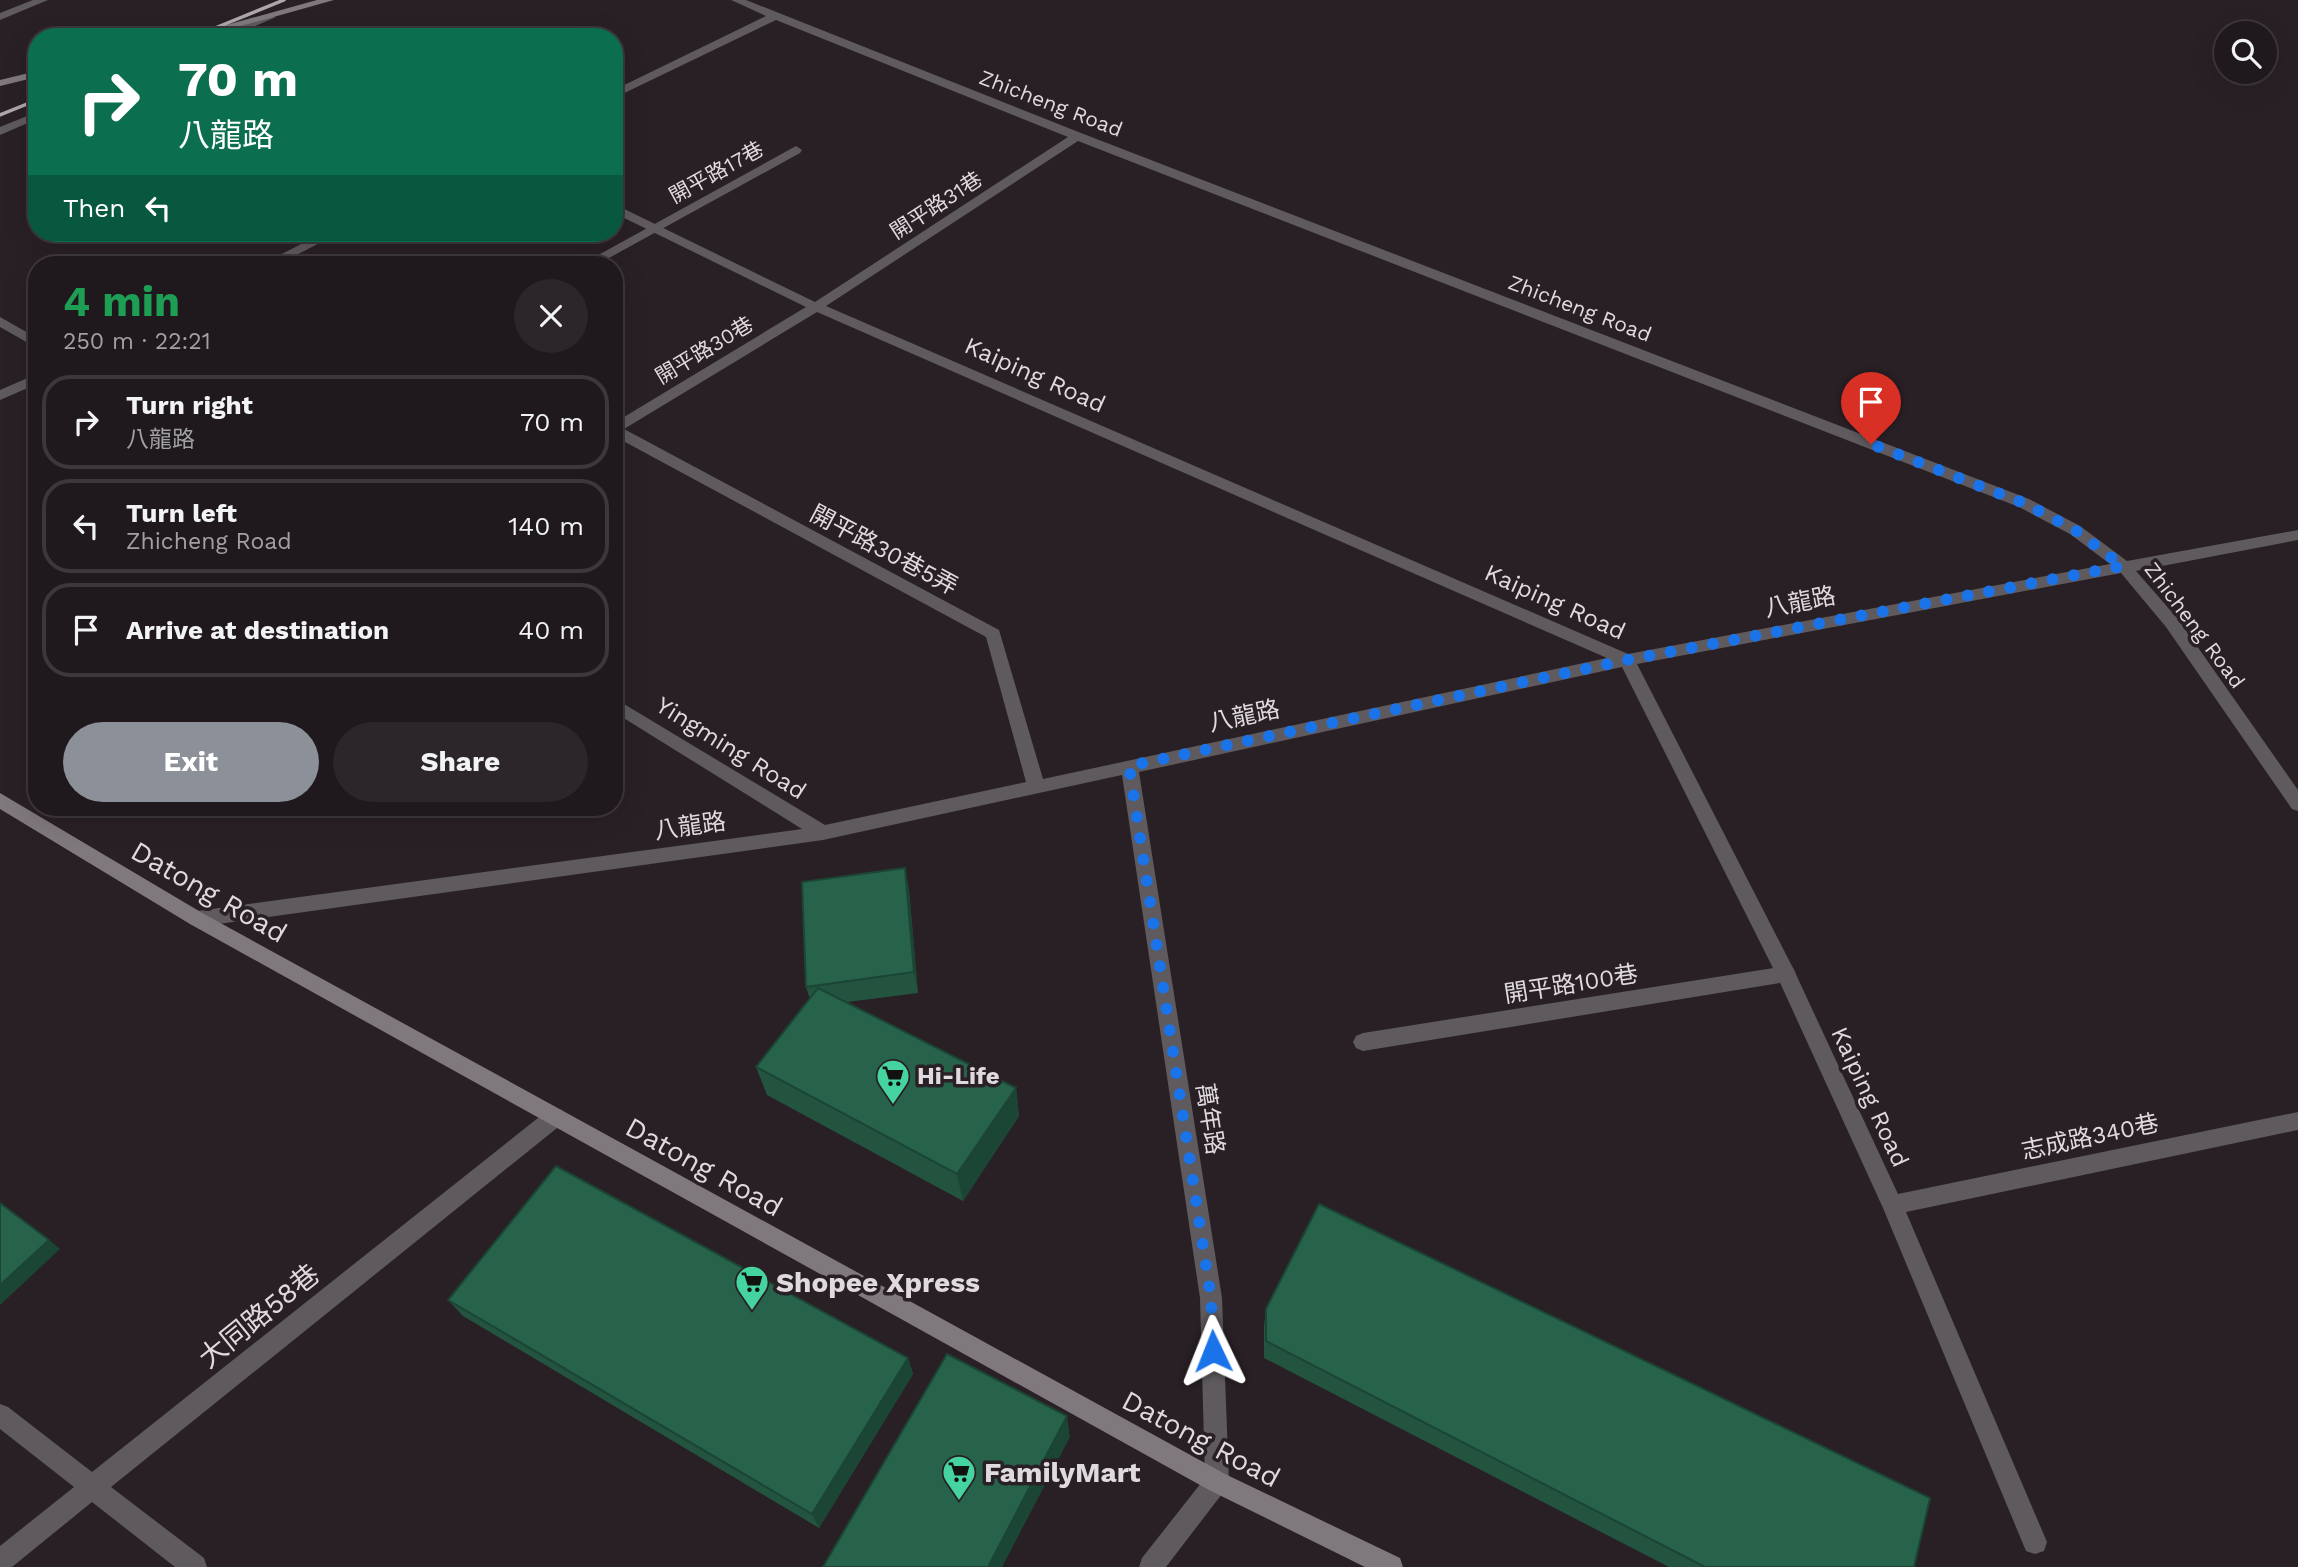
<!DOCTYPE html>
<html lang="en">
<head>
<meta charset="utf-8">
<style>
  body { margin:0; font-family:"Work Sans","Noto Sans TC",sans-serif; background:#2c2529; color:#f1f3f6; height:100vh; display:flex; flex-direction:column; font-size:26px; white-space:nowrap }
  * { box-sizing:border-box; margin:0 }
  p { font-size:23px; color:#a1a0a3 }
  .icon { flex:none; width:38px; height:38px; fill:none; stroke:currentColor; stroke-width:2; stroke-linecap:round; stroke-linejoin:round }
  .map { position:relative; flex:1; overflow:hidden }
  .side { position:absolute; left:28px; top:256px; width:595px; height:560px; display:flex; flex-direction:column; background:#1f181c; border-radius:28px; box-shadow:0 7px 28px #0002,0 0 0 2px #3c373b }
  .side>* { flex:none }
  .top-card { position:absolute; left:28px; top:28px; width:595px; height:214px; border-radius:28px; box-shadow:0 7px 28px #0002,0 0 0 2px #3c373b; background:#0b6e4f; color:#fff; overflow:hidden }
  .buttons { position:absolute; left:2214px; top:21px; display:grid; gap:14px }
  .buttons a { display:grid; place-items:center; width:63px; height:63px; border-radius:50%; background:#1f181c; box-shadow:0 7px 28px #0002,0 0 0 2px #3c373b; font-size:35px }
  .pin { position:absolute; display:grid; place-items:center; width:60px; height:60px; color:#fff; margin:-72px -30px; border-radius:50% 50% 50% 0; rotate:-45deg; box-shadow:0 0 7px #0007 }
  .pin .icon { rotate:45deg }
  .me { position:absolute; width:77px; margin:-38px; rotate:358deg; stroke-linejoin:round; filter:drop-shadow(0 0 5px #0008) }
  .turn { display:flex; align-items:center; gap:24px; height:147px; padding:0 35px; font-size:32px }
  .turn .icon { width:91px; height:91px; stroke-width:2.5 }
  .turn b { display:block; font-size:49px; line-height:60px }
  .then { display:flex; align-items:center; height:66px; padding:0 35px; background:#0003; gap:14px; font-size:26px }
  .round { display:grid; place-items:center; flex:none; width:74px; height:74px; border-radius:37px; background:#2c2529 }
  .headline { display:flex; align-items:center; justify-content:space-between; height:119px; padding:0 35px }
  h1 { font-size:42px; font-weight:700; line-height:52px; color:#1e9e55 }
  .cta { display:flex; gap:14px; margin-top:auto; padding:14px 35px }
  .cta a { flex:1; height:80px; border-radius:42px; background:#8c9099; color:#fff; font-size:28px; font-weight:700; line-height:80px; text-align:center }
  .cta a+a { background:#2c2529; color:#f1f3f6 }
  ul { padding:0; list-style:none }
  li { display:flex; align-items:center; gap:21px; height:94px; margin:0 14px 10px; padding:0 21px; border:4px solid #3c373b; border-radius:28px }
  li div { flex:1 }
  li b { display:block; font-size:26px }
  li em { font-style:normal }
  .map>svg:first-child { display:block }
</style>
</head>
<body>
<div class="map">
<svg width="2298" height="1567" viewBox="0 0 2298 1567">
  <rect width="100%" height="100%" fill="#292026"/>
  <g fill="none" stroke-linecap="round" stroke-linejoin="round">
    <g fill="#5e5a5d" fill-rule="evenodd">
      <polygon points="796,146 802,150 800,153 598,264 582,264"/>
      <polygon points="1786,966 1793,968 1796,974 1793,980 1786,982 1363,1051 1356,1048 1353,1042 1356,1036 1363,1033"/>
    </g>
    <g fill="#5e5a5d" fill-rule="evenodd">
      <polygon points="33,0 48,0 0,20 0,13"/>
      <path d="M 731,0 L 746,0 L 1081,133 L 2029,499 L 2080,526 L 2127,561 L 2298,530 L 2298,540 L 2136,571 L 2178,619 L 2298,790 L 2298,811 L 2292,809 L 2166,627 L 2121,573 L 1637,664 L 1793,968 L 1898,1194 L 2298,1112 L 2298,1130 L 1906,1212 L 2047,1542 L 2044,1551 L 2035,1554 L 2026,1551 L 1883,1208 L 1777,976 L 1622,667 L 1139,772 L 1222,1298 L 1229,1482 L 1225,1490 L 1166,1567 L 1139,1567 L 1142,1558 L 1205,1478 L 1200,1298 L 1122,775 L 823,840 L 197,927 L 190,924 L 188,919 L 190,914 L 197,911 L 802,829 L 614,712 L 614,698 L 825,825 L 1026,782 L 986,637 L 614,436 L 614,423 L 806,307 L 614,213 L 614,204 L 815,302 L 1068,137 L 776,20 L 614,98 L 614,90 L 766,16 ZM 1078,141 L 2019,507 L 2070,534 L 2110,564 L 1628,654 L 826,306 ZM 817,312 L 1607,658 L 1043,779 L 999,630 L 624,429 Z"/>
      <polygon points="267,15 276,17 230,37 214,37"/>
      <polygon points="37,112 37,119 0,135 0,127"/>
      <polygon points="323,233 339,233 279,264 262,264"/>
      <polygon points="0,317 37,338 37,348 0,327"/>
      <polygon points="37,374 37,384 0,400 0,390"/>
      <polygon points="555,1108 562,1110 565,1117 562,1124 111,1487 204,1558 207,1567 175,1567 92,1502 12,1567 0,1567 0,1546 74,1487 0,1429 0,1404 8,1407 92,1472 548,1110"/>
    </g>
    <g fill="#7f787d" fill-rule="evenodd">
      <polygon points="317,0 334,0 202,37 183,37"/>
      <polygon points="37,71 37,77 0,86 0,80"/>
      <polygon points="0,793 204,914 1225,1474 1400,1558 1403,1567 1365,1567 1209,1490 190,924 0,809"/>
    </g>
    <g stroke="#ada7ab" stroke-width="3.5">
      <polyline points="193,37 284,0"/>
      <polyline points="0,115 37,100"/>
    </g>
  </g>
  <g fill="#225440">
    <polygon points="905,868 909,890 918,993 847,1002 1016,1088 1019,1116 963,1201 767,1095 756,1067 810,999 806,987"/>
    <polygon points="448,1300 908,1358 913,1374 819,1528 463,1316"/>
    <polygon points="1266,1309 1914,1567 1669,1567 1264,1358 1264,1326"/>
  </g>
  <g fill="#1b4534">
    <polygon points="905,868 909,890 918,993 914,972"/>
    <polygon points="1016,1088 1019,1116 963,1201 957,1174"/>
    <polygon points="49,1240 60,1249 0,1305 0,1285"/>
    <polygon points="908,1358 913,1374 819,1528 812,1514"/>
    <polygon points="1067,1416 1070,1437 1002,1567 988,1567"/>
  </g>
  <g fill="#27624b" stroke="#1b4534" stroke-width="2">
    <polygon points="905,868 914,972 806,987 802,882"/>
    <polygon points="818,988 1016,1088 957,1174 756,1067"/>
    <polygon points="556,1166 908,1358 812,1514 448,1300"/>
    <polygon points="0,1203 49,1240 0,1285"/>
    <polygon points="1319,1204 1930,1498 1914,1567 1705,1567 1266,1341 1266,1309"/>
    <polygon points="947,1354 1067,1416 988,1567 823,1567"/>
  </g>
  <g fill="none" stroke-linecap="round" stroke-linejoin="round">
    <polyline stroke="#1a73e8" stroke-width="12" stroke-dasharray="0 21.6" points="1213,1351 1211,1298 1129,766 1627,660 2123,566 2075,530 2024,503 1871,444"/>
  </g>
  <defs>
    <symbol id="supermarket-pin" viewBox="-11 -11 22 30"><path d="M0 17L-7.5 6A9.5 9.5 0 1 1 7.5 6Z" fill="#45d49f" stroke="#292026"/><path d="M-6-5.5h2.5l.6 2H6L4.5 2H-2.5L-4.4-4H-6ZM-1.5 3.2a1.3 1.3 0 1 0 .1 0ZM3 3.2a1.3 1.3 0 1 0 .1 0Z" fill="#111"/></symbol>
  </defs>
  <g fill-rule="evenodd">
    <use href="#supermarket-pin" x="874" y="1057" width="38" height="52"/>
    <use href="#supermarket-pin" x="733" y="1263" width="38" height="52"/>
    <use href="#supermarket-pin" x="940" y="1453" width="38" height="52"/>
  </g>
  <g text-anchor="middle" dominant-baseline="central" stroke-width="7" stroke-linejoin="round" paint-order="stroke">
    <g font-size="21" fill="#dfdade" stroke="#292026">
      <text transform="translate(1051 103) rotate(21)">Zhicheng Road</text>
      <text transform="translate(716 172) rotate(-29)">開平路17巷</text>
      <text transform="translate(936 205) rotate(-33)">開平路31巷</text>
      <text transform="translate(1580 308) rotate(21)">Zhicheng Road</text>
      <text transform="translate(704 350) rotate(-31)">開平路30巷</text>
      <text transform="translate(2195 625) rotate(53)">Zhicheng Road</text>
    </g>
    <g font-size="24" fill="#dfdade" stroke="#292026">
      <text transform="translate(1035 375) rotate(24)">Kaiping Road</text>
      <text transform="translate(884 550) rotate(28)">開平路30巷5弄</text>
      <text transform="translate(1555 602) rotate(24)">Kaiping Road</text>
      <text transform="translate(1800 602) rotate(-11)">八龍路</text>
      <text transform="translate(1244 716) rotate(-12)">八龍路</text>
      <text transform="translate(731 748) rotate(32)">Yingming Road</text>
      <text transform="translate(690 826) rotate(-8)">八龍路</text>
      <text transform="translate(1571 984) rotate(-9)">開平路100巷</text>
      <text transform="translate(1870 1097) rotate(65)">Kaiping Road</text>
      <text transform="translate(1210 1119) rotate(81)">萬年路</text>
      <text transform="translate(2090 1137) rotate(-12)">志成路340巷</text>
    </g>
    <g font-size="24" font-weight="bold" fill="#dfdade" stroke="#292026" text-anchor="start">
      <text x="917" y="1076">Hi-Life</text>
    </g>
    <g font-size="28" fill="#dfdade" stroke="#292026">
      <text transform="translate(209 892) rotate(30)">Datong Road</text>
      <text transform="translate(704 1167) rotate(29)">Datong Road</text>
      <text transform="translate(259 1316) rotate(-39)">大同路58巷</text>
      <text transform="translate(1201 1439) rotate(28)">Datong Road</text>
    </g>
    <g font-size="28" font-weight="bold" fill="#dfdade" stroke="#292026" text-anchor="start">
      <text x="776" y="1282">Shopee Xpress</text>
      <text x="984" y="1472">FamilyMart</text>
    </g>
  </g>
</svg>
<div class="buttons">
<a><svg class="icon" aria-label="search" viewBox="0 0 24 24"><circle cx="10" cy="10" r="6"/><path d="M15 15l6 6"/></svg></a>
</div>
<div class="pin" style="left:1871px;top:444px;background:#d93025"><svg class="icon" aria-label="arrive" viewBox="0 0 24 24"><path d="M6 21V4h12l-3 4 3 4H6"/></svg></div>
<svg class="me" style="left:1213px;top:1351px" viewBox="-20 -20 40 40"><path d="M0-17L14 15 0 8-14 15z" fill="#1a73e8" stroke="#fff" stroke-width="4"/></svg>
<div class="top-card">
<div class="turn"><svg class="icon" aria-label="right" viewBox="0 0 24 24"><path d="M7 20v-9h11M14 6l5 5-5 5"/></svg><div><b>70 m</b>八龍路</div></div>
<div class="then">Then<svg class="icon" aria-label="left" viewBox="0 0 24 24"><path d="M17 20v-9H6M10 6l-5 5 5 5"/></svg></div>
</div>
<section class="side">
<div class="headline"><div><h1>4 min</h1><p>250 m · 22:21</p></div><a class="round"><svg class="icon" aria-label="close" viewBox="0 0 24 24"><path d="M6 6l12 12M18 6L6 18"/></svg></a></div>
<ul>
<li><svg class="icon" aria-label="right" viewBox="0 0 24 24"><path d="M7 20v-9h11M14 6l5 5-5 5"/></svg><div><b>Turn right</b><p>八龍路</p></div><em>70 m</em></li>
<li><svg class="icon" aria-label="left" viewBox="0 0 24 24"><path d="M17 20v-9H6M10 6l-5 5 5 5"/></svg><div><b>Turn left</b><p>Zhicheng Road</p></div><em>140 m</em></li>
<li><svg class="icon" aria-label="arrive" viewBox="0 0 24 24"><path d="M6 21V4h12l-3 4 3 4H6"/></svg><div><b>Arrive at destination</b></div><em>40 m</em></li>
</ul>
<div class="cta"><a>Exit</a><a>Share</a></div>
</section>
</div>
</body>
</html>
